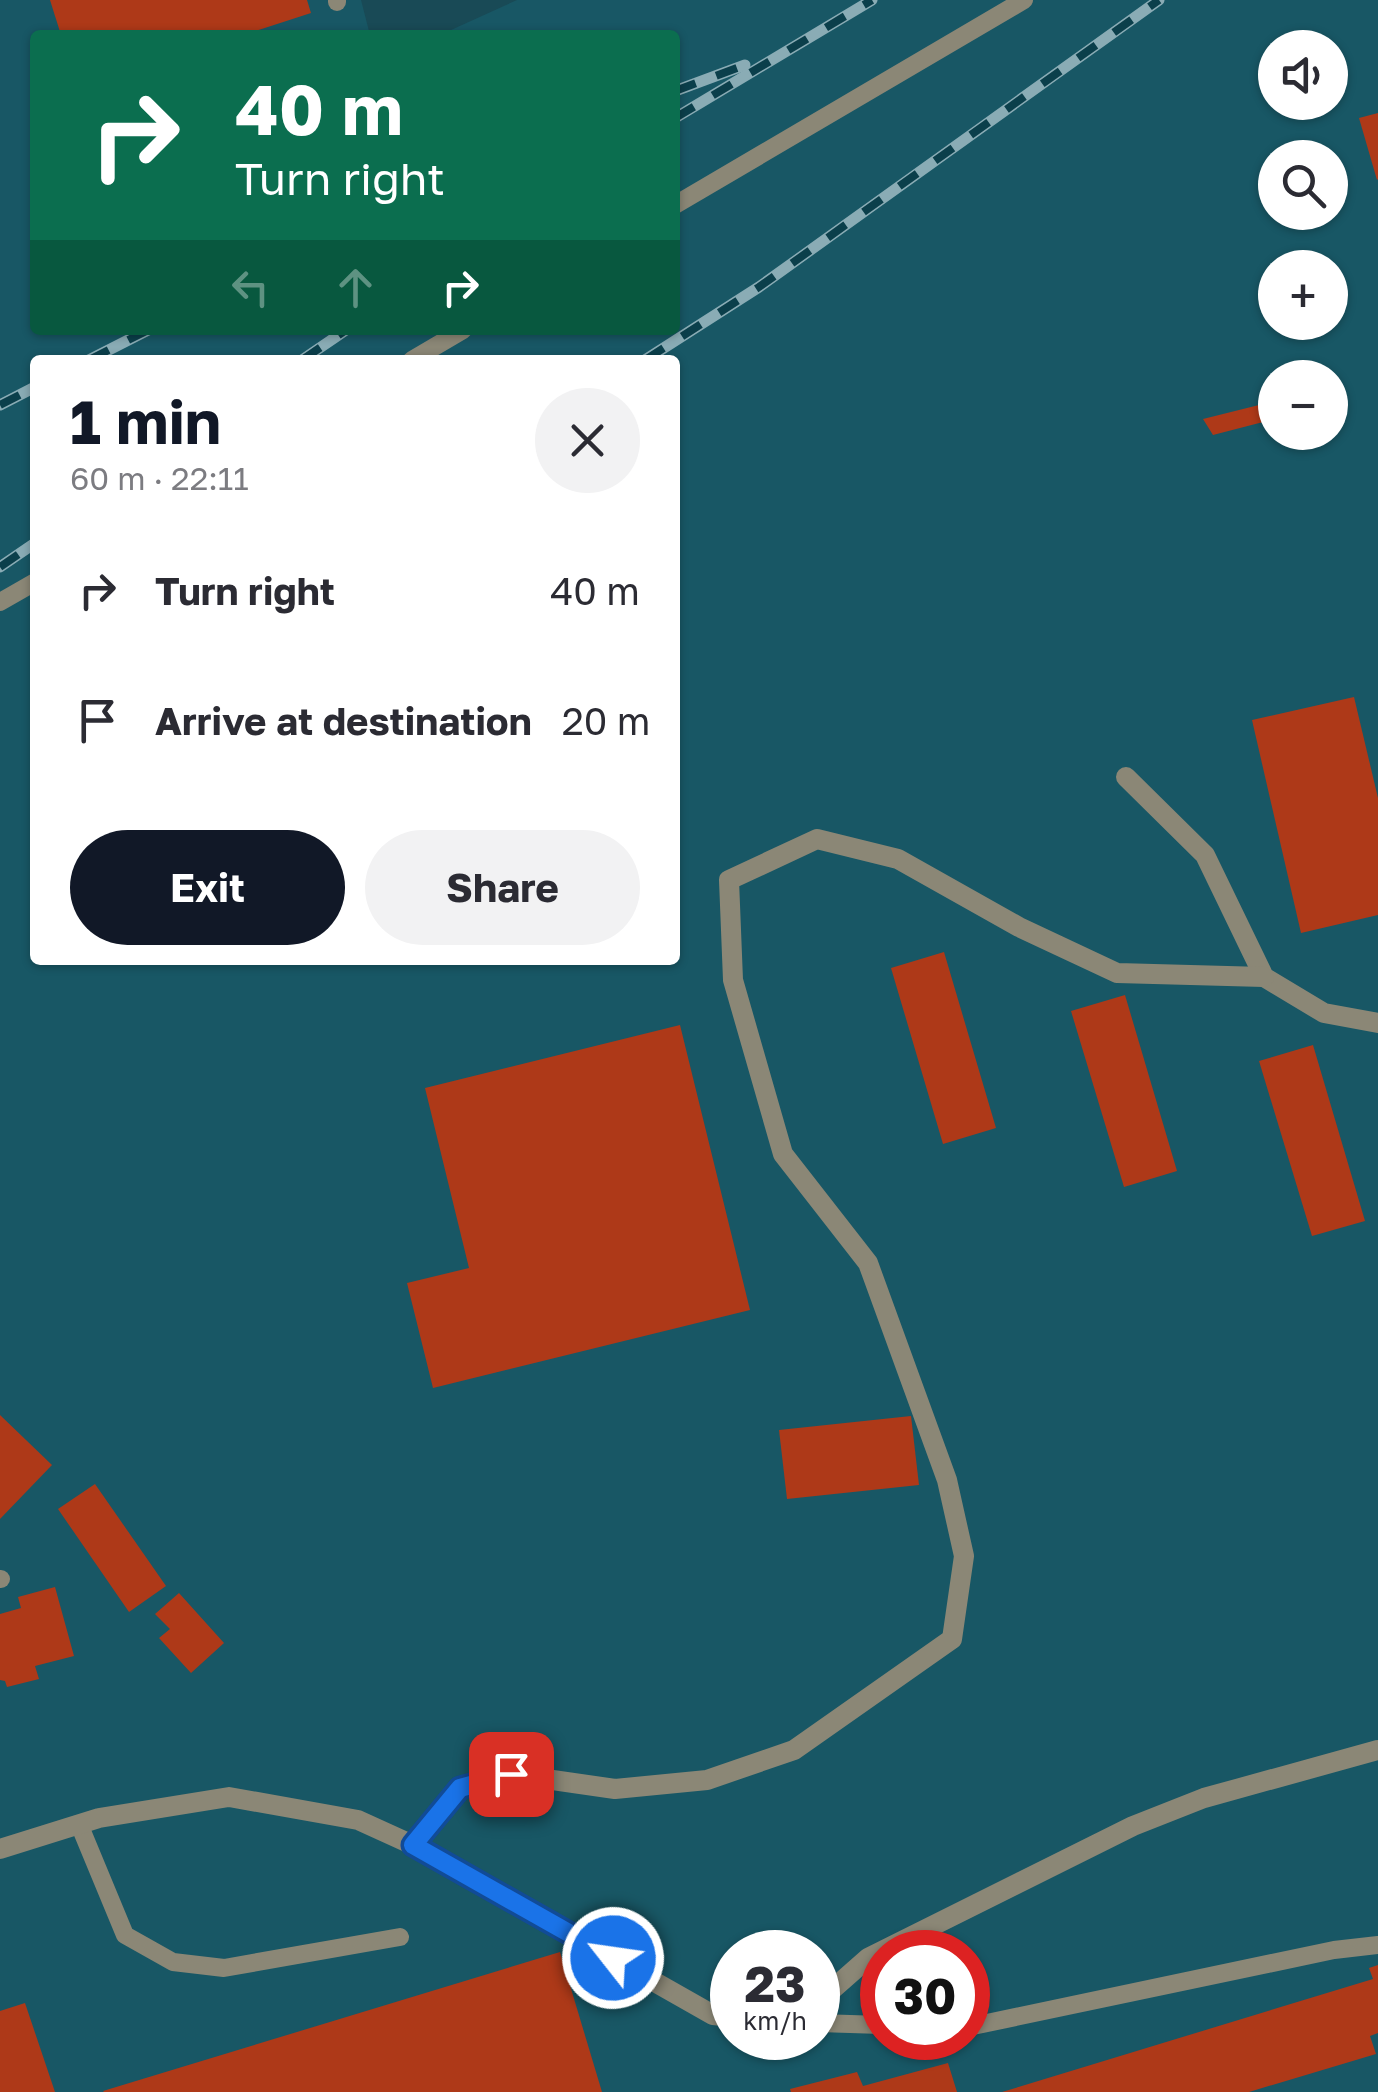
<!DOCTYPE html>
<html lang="en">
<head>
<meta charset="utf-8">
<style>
  body { margin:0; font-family:"Golos Text",sans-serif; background:#f2f2f3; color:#2b2b33; height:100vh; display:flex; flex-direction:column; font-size:38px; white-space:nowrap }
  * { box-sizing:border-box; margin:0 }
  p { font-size:32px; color:#7c7c81 }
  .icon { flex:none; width:55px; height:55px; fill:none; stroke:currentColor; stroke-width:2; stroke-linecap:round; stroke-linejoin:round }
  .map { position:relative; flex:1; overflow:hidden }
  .details { position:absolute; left:30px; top:355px; width:650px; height:610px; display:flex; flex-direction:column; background:#fff; border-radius:10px; box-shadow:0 2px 8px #0004 }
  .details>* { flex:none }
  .top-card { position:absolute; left:30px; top:30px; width:650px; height:305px; border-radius:10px; box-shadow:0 2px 8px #0004; background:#0b6e4f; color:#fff; overflow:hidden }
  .tools { position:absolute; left:1258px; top:30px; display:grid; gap:20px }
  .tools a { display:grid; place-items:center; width:90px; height:90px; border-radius:50%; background:#fff; box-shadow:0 2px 8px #0004; font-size:50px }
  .speed { position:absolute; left:710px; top:1930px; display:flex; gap:20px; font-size:50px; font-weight:700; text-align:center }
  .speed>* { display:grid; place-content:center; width:130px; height:130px; border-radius:50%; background:#fff; box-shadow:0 2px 8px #0004; line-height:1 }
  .speed small { font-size:25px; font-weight:400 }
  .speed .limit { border:15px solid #d22; background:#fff; color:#111 }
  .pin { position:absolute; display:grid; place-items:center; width:85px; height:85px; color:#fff; margin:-42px; border-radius:20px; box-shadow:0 5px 15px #0006 }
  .me { position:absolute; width:110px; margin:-55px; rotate:300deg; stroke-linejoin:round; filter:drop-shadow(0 0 8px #0008) }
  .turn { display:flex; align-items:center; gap:35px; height:210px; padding:0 40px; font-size:45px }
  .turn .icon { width:130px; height:130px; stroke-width:2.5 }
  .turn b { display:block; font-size:70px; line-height:85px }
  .lanes { display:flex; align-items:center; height:95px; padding:0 40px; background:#0003; justify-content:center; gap:50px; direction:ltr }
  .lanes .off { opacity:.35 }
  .round { display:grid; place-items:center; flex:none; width:105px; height:105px; border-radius:52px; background:#f2f2f3 }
  .headline { display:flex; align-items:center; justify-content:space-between; height:170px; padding:0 40px }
  h1 { font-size:60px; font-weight:700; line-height:75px; color:#111827 }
  .primary-button { display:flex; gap:20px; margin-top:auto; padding:20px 40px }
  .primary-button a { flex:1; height:115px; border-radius:60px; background:#111827; color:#fff; font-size:40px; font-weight:700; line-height:115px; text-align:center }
  .primary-button a+a { background:#f2f2f3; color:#2b2b33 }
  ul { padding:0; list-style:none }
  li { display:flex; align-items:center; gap:30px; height:130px; padding:0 40px }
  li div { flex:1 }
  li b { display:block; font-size:38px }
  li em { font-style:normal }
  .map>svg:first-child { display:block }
</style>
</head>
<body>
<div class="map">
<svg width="1378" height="2092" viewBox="0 0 1378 2092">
  <rect width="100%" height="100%" fill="#194a56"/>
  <path fill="#185765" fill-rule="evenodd" d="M 0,0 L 361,0 L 370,35 L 35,35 L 35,330 L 675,330 L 675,35 L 440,35 L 517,0 L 1378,0 L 1378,2092 L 0,2092 ZM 1275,48 L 1330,48 L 1330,102 L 1275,102 ZM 1275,158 L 1330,158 L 1330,212 L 1275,212 ZM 1275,268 L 1330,268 L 1330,322 L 1275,322 ZM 35,360 L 675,360 L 675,960 L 35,960 ZM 1275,378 L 1330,378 L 1330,432 L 1275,432 ZM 732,1952 L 818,1952 L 818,2038 L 732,2038 ZM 882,1952 L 968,1952 L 968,2038 L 882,2038 Z"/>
  <g fill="#ae3918">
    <polygon points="50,0 307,0 311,13 243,35 61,35"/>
    <polygon points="1378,113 1378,179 1377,180 1359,118"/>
    <polygon points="1263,404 1267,421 1213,435 1203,419"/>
    <polygon points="1354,697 1378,798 1378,915 1301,933 1252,720"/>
    <polygon points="944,952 996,1128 943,1144 891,968"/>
    <polygon points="1125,995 1177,1171 1124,1187 1071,1011"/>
    <polygon points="680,1025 750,1310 433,1388 407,1283 469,1268 425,1088"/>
    <polygon points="1313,1045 1365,1221 1312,1236 1259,1061"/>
    <polygon points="0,1415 52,1465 0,1519"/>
    <polygon points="911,1416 919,1485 787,1499 779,1430"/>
    <polygon points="95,1484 166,1586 129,1612 58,1509"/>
    <polygon points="55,1587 74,1656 35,1666 39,1679 7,1687 5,1681 0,1680 0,1614 21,1608 18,1597"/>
    <polygon points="179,1593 224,1643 191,1673 159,1638 170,1629 155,1614"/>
    <polygon points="560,1952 602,2092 104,2092 103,2091"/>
    <polygon points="1378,1965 1378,2033 1370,2036 1376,2054 1249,2092 1002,2092 1373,1979 1369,1968"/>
    <polygon points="25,2003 55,2092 0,2092 0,2011"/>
    <polygon points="948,2063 957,2092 791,2092 790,2089 857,2072 863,2086"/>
  </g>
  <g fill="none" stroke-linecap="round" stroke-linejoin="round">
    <g stroke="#8b8776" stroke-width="18">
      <polyline points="337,0 337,2"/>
      <polyline points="675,205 1024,0"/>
      <polyline points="412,360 463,330"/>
      <polyline points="0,602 35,582"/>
      <polyline points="0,1579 1,1579"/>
      <polyline points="79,1824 125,1935 173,1962 224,1968 400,1937"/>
      <polyline points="818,2023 882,2025"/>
      <polyline points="968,2027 1334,1950 1378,1945"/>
    </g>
    <g stroke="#8b8776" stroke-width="20">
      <polyline points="1126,777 1205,855 1264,977 1324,1013 1378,1023"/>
      <polyline points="413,1845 460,1787 511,1774 615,1789 707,1780 794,1750 952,1639 964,1556 947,1480 868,1263 783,1154 733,980 729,880 817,839 898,859 1019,927 1117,973 1264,977"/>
      <polyline points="0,1849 99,1818 229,1797 358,1820 413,1845 713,2015 732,2017"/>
      <polyline points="818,2002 868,1958 1133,1826 1204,1798 1378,1750"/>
    </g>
    <defs>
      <g id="rail">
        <polyline points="675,91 745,65"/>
        <polyline points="675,118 872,0"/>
        <polyline points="89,360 148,330"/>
        <polyline points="302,360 346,330"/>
        <polyline points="645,360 759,287 1159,0"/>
        <polyline points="0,405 35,387"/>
        <polyline points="0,567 35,543"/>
      </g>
    </defs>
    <use href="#rail" stroke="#8aacb5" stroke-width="11"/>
    <use href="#rail" stroke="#0b3f4b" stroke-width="8" stroke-dasharray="22" stroke-linecap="butt"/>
  </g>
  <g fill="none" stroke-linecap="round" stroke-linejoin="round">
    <defs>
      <polyline id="route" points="511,1774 460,1788 413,1845 613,1958"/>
    </defs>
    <use href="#route" stroke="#114b97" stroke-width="25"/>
    <use href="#route" stroke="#1a73e8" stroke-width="18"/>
  </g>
</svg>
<div class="tools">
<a><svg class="icon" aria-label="sound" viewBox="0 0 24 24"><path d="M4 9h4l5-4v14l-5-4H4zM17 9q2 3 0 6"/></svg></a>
<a><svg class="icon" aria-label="search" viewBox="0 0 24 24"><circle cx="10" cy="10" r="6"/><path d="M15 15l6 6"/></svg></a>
<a>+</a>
<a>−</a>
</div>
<div class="speed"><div>23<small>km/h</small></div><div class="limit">30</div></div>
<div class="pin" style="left:511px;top:1774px;background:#d93025"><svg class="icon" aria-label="arrive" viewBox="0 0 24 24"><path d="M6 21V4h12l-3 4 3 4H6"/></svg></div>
<svg class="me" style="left:613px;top:1958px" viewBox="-20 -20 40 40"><circle r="17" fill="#1a73e8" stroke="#fff" stroke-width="3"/><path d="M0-11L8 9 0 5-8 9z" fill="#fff"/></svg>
<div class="top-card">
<div class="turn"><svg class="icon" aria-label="right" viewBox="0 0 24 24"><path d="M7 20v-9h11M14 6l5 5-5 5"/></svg><div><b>40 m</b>Turn right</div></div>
<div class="lanes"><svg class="icon off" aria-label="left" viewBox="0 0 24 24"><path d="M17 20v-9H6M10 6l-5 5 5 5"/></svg><svg class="icon off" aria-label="ahead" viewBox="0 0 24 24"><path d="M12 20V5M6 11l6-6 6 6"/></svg><svg class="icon" aria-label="right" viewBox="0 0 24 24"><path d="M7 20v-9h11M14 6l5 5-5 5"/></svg></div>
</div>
<section class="details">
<div class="headline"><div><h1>1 min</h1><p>60 m · 22:11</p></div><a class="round"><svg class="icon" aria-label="close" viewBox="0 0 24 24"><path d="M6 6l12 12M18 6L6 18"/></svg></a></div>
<ul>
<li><svg class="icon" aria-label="right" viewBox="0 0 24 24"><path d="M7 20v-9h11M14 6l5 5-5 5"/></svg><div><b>Turn right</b></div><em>40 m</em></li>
<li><svg class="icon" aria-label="arrive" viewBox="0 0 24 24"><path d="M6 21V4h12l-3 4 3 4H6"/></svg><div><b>Arrive at destination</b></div><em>20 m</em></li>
</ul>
<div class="primary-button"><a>Exit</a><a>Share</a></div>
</section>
</div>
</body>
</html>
